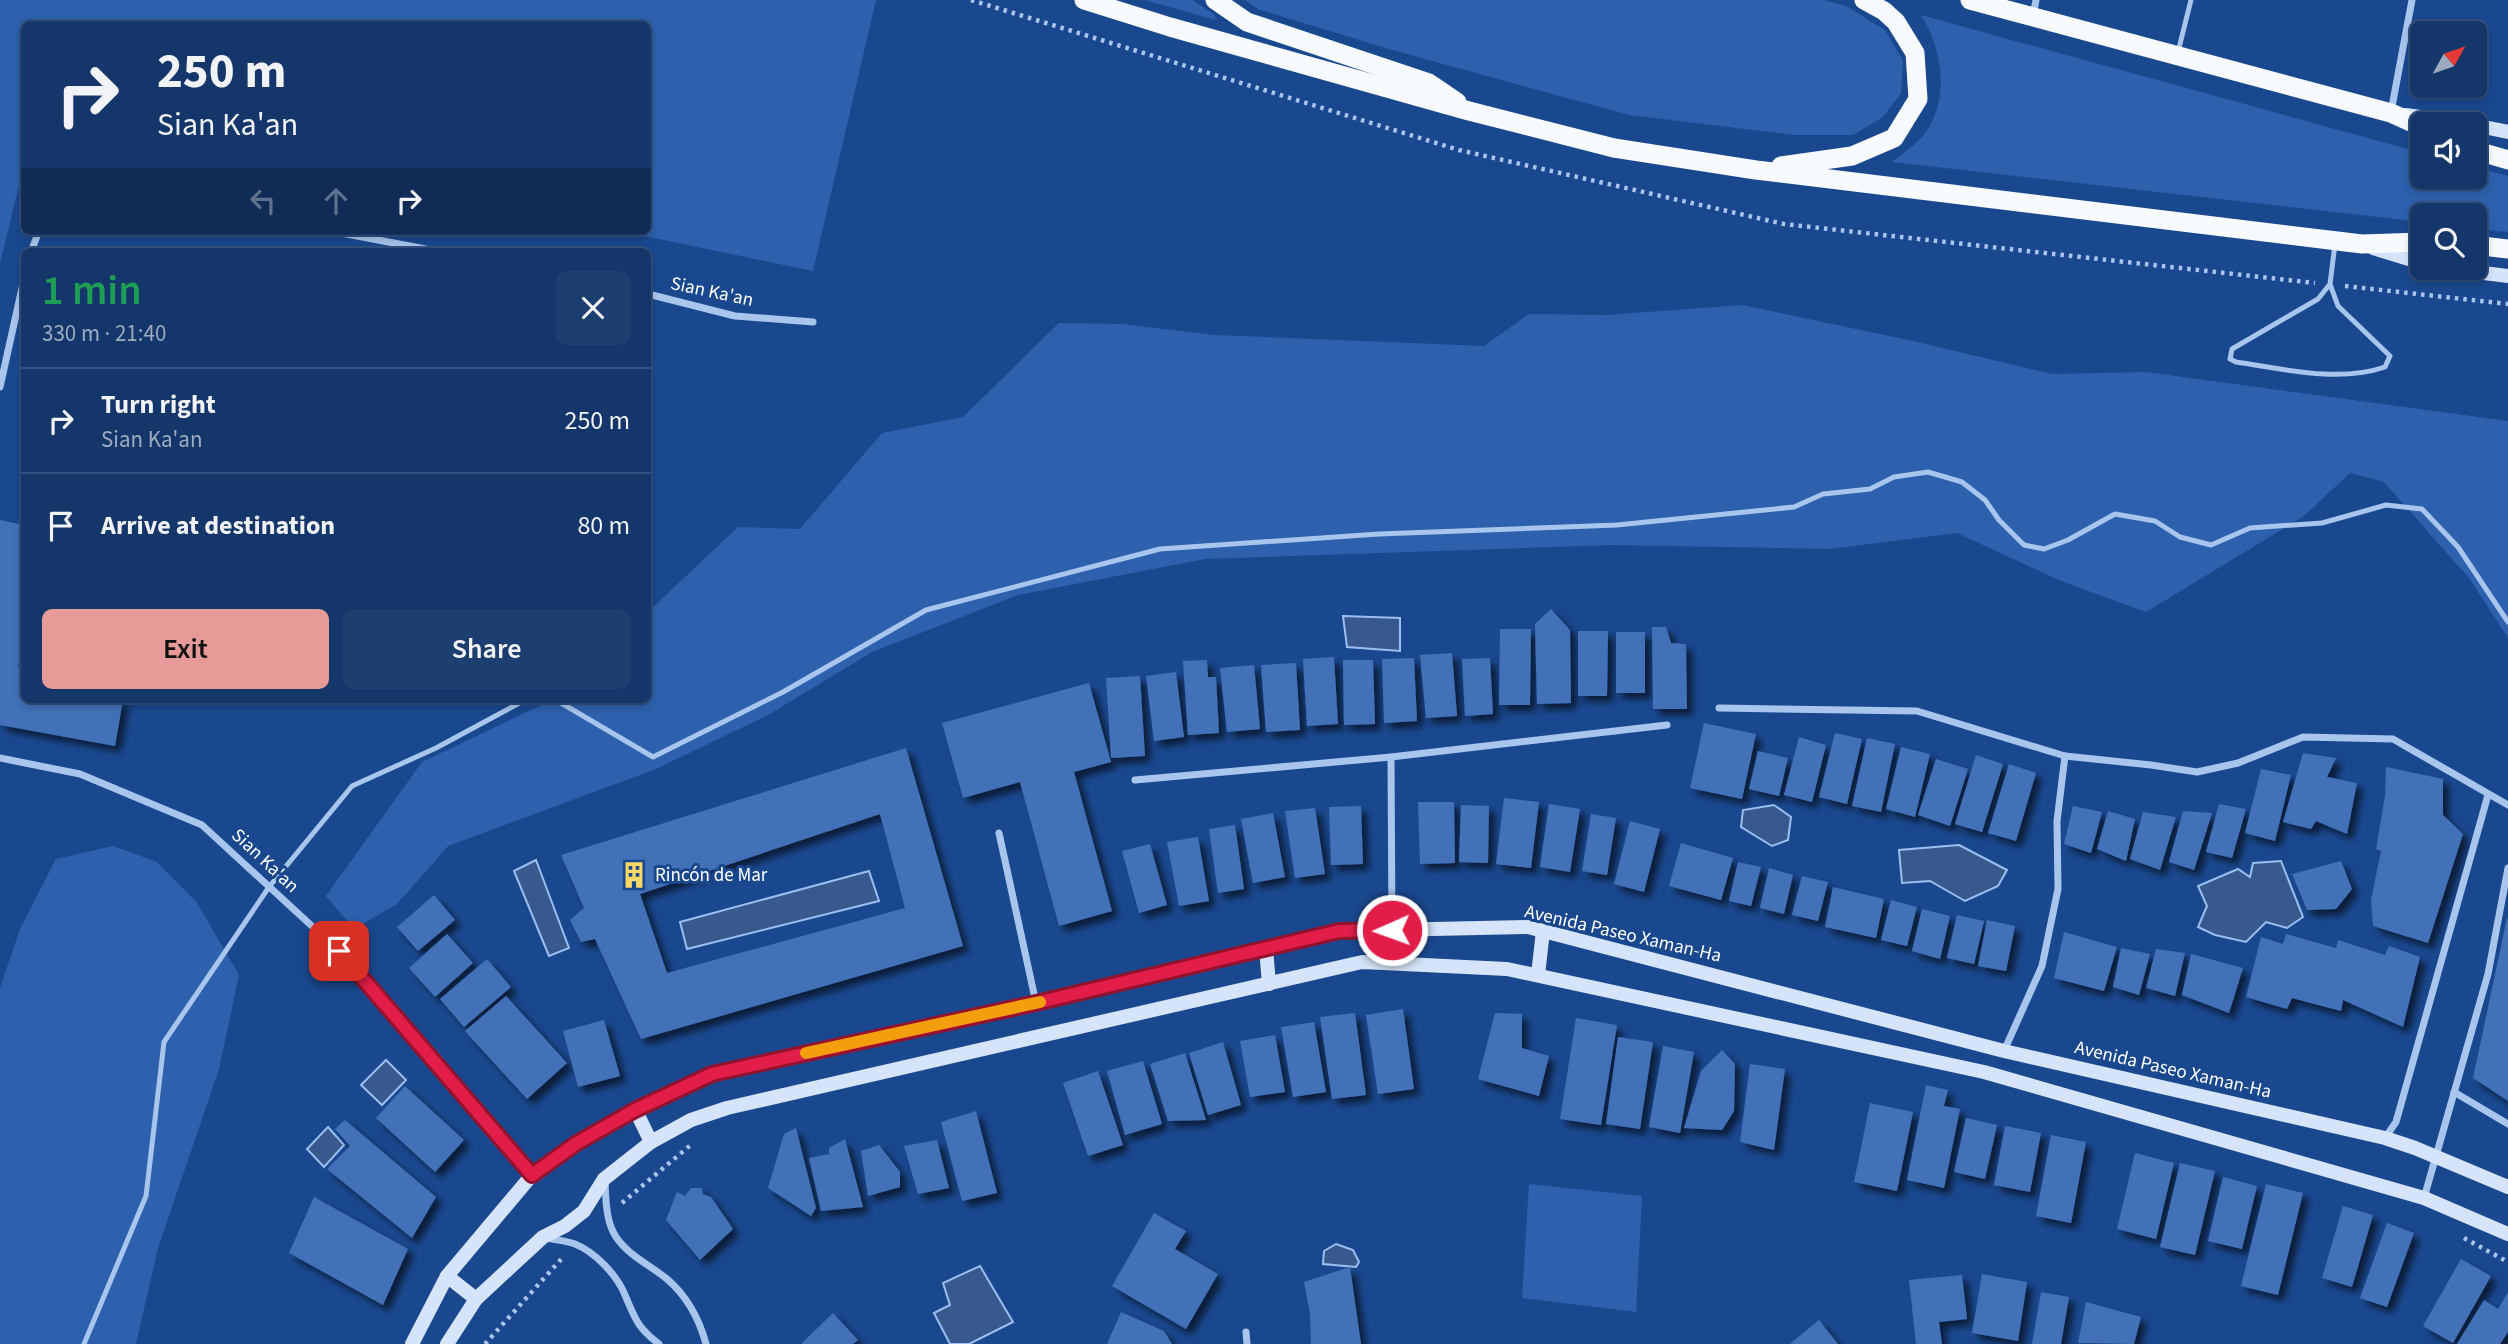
<!DOCTYPE html>
<html lang="en">
<head>
<meta charset="utf-8">
<style>
  body { margin:0; font-family:"Source Sans 3",sans-serif; background:#1d3e71; color:#f1f3f6; height:100vh; display:flex; flex-direction:column; font-size:26px; white-space:nowrap }
  * { box-sizing:border-box; margin:0 }
  p { font-size:23px; color:#9dabc1 }
  .icon { flex:none; width:38px; height:38px; fill:none; stroke:currentColor; stroke-width:2; stroke-linecap:round; stroke-linejoin:round }
  .map { position:relative; flex:1; overflow:hidden }
  .side { position:absolute; left:21px; top:248px; width:630px; height:455px; display:flex; flex-direction:column; background:#14366b; border-radius:10px; box-shadow:0 4px 10px #0003,0 0 0 2px #33507e }
  .side>* { flex:none }
  .banner { position:absolute; left:21px; top:21px; width:630px; height:214px; border-radius:10px; box-shadow:0 4px 10px #0003,0 0 0 2px #33507e; background:#14366b; color:#f1f3f6; overflow:hidden }
  .needle { width:46px; rotate:50deg }
  .fabs { position:absolute; left:2410px; top:21px; display:grid; gap:14px }
  .fabs a { display:grid; place-items:center; width:77px; height:77px; border-radius:10px; background:#14366b; box-shadow:0 4px 10px #0003,0 0 0 2px #33507e; font-size:35px }
  .pin { position:absolute; display:grid; place-items:center; width:60px; height:60px; color:#fff; margin:-30px; border-radius:14px; box-shadow:0 4px 10px #0006 }
  .me { position:absolute; width:77px; margin:-38px; rotate:268deg; stroke-linejoin:round; filter:drop-shadow(0 0 5px #0008) }
  .turn { display:flex; align-items:center; gap:24px; height:147px; padding:0 21px; font-size:32px }
  .turn .icon { width:91px; height:91px; stroke-width:2.5 }
  .turn b { display:block; font-size:49px; line-height:60px }
  .lanes { display:flex; align-items:center; height:66px; padding:0 21px; background:#0003; justify-content:center; gap:35px; direction:ltr }
  .lanes .off { opacity:.35 }
  .round { display:grid; place-items:center; flex:none; width:74px; height:74px; border-radius:10px; background:#1d3e71 }
  .overview { display:flex; align-items:center; justify-content:space-between; height:119px; padding:0 21px }
  h1 { font-size:42px; font-weight:600; line-height:52px; color:#1e9e55 }
  .primary-button { display:flex; gap:14px; margin-top:auto; padding:14px 21px }
  .primary-button a { flex:1; height:80px; border-radius:10px; background:#e69b98; color:#111; font-size:28px; font-weight:600; line-height:80px; text-align:center }
  .primary-button a+a { background:#1d3e71; color:#f1f3f6 }
  ul { padding:0; list-style:none }
  li { display:flex; align-items:center; gap:21px; height:105px; padding:0 21px; border-top:2px solid #33507e }
  li div { flex:1 }
  li b { display:block; font-size:26px }
  li em { font-style:normal }
  .map>svg:first-child { display:block }
</style>
</head>
<body>
<div class="map">
<svg width="2508" height="1344" viewBox="0 0 2508 1344">
  <defs>
    <filter id="shadow"><feDropShadow dx="6" dy="6" stdDeviation="3.5" flood-color="#0009"/></filter>
  </defs>
  <rect width="100%" height="100%" fill="#1a488f"/>
  <g fill="#2d61ae">
    <polygon points="0,0 876,0 813,271 620,231 648,231 648,24 24,24 24,166 0,263"/>
    <polygon points="1145,0 1192,0 1214,14 1216,20"/>
    <polygon points="1245,0 1824,0 1846,6 1885,30 1903,61 1901,93 1883,117 1853,135 1794,135 1629,115 1389,49 1258,9"/>
    <path d="M 1921,15 L 2422,153 L 2422,177 L 2474,177 L 2475,167 L 2508,176 L 2508,232 L 2475,229 L 2474,215 L 2422,215 L 2422,222 L 1892,162 C 1902,154 1914,146 1922,137 C 1951,102 1943,50 1921,15 Z"/>
    <polygon points="1742,305 1913,341 2052,374 2146,372 2508,421 2508,638 2469,578 2384,482 2350,473 2304,516 2146,612 2061,581 1957,533 1830,549 1612,545 1205,559 1018,595 872,652 768,715 656,769 448,846 397,904 354,929 326,896 422,762 552,700 648,700 648,612 738,527 800,529 882,433 963,417 1059,323 1122,324 1214,335 1484,346 1529,314 1607,315"/>
    <polygon points="113,846 157,862 197,903 239,975 219,1069 158,1248 136,1344 0,1344 0,988 20,929 56,859"/>
    <polygon points="1529,1184 1642,1196 1636,1312 1522,1298"/>
  </g>
  <g fill="#38598e" stroke="#9bbff1" stroke-width="2">
    <polygon points="1343,616 1400,618 1400,651 1347,647"/>
    <polygon points="1774,805 1791,817 1788,840 1772,846 1741,827 1743,810"/>
    <polygon points="1959,845 2007,870 1998,886 1965,901 1930,881 1902,883 1899,850"/>
    <polygon points="536,860 569,948 549,956 514,871"/>
    <polygon points="2281,861 2303,917 2287,928 2266,922 2246,942 2215,935 2198,927 2207,906 2198,886 2238,869 2250,877 2253,863"/>
    <polygon points="869,871 879,901 687,949 680,922"/>
    <polygon points="386,1060 406,1080 382,1105 361,1085"/>
    <polygon points="328,1127 344,1145 324,1167 307,1149"/>
    <polygon points="1336,1244 1353,1250 1359,1262 1356,1267 1323,1264 1324,1251"/>
    <polygon points="980,1266 1013,1322 969,1344 950,1344 934,1313 950,1305 943,1283"/>
  </g>
  <g fill="#4371b8" fill-rule="evenodd" filter="url(#shadow)">
    <polygon points="0,520 24,525 24,633 18,667 24,668 24,700 123,700 115,746 0,725"/>
    <polygon points="1551,609 1570,630 1571,703 1537,704 1535,624"/>
    <polygon points="1652,627 1666,627 1671,643 1686,644 1687,709 1653,709"/>
    <polygon points="1500,629 1531,629 1530,705 1499,705"/>
    <polygon points="1578,631 1608,631 1607,696 1578,696"/>
    <rect x="1616" y="632" width="29" height="61"/>
    <polygon points="1452,653 1457,716 1426,718 1420,655"/>
    <polygon points="1334,657 1338,724 1307,726 1303,659"/>
    <polygon points="1414,658 1417,721 1384,723 1382,659"/>
    <polygon points="1490,658 1493,714 1465,716 1462,659"/>
    <polygon points="1207,660 1208,677 1216,677 1219,733 1188,735 1183,661"/>
    <polygon points="1343,660 1373,660 1375,724 1344,725"/>
    <polygon points="1296,663 1300,730 1266,732 1261,665"/>
    <polygon points="1254,665 1260,729 1227,732 1220,668"/>
    <polygon points="1176,672 1184,737 1154,741 1146,676"/>
    <polygon points="1140,676 1145,756 1111,758 1106,678"/>
    <polygon points="1089,683 1111,762 1074,772 1112,911 1059,926 1020,782 963,798 942,723"/>
    <polygon points="1704,723 1756,734 1742,799 1690,788"/>
    <polygon points="1835,733 1862,739 1847,804 1819,797"/>
    <polygon points="1799,737 1826,745 1812,802 1784,795"/>
    <polygon points="1867,738 1895,744 1881,812 1852,806"/>
    <polygon points="1901,747 1930,754 1915,817 1886,809"/>
    <path d="M 906,748 L 963,946 L 641,1039 L 595,939 L 581,942 L 570,920 L 584,908 L 561,855 ZM 880,814 L 905,908 L 667,973 L 640,894 Z"/>
    <polygon points="1758,751 1788,758 1779,796 1749,789"/>
    <polygon points="2303,753 2336,758 2327,777 2357,783 2347,834 2316,821 2311,829 2283,822"/>
    <polygon points="1976,755 2003,764 1982,832 1955,824"/>
    <polygon points="1936,759 1968,769 1950,826 1918,815"/>
    <polygon points="2009,764 2036,773 2016,841 1988,833"/>
    <polygon points="2386,767 2443,779 2443,815 2463,834 2428,943 2373,926 2371,900 2381,851 2376,849 2385,796"/>
    <polygon points="2261,769 2291,775 2275,841 2245,833"/>
    <polygon points="1504,798 1539,802 1531,868 1496,864"/>
    <polygon points="1418,802 1454,802 1455,863 1420,864"/>
    <polygon points="1549,804 1580,809 1570,872 1540,867"/>
    <polygon points="2219,804 2246,809 2232,858 2206,852"/>
    <polygon points="1461,805 1489,806 1488,863 1459,862"/>
    <polygon points="1361,806 1363,864 1331,865 1329,807"/>
    <polygon points="2073,806 2102,812 2091,853 2064,844"/>
    <polygon points="1315,808 1325,874 1295,878 1285,811"/>
    <polygon points="2108,811 2135,819 2126,861 2097,849"/>
    <polygon points="2183,811 2212,813 2194,870 2169,862"/>
    <polygon points="2143,812 2176,817 2160,870 2130,859"/>
    <polygon points="1273,813 1285,877 1253,883 1241,819"/>
    <polygon points="1591,814 1616,818 1607,875 1582,871"/>
    <polygon points="1630,821 1660,829 1644,892 1614,884"/>
    <polygon points="1235,825 1244,889 1218,893 1209,829"/>
    <polygon points="1198,837 1209,901 1179,906 1167,842"/>
    <polygon points="1681,843 1733,858 1721,900 1669,886"/>
    <polygon points="1150,844 1167,905 1139,913 1122,851"/>
    <polygon points="2341,861 2352,889 2336,909 2307,910 2292,874"/>
    <polygon points="1738,862 1761,867 1751,906 1729,901"/>
    <polygon points="1769,868 1793,875 1784,914 1760,908"/>
    <polygon points="1802,876 1828,882 1818,921 1792,915"/>
    <polygon points="1833,887 1884,899 1876,938 1825,927"/>
    <polygon points="434,895 455,920 418,951 397,927"/>
    <polygon points="1891,900 1917,907 1907,946 1881,940"/>
    <polygon points="1922,909 1950,916 1940,959 1912,951"/>
    <polygon points="1957,915 1984,921 1974,964 1947,958"/>
    <polygon points="2507,918 2508,919 2508,1101 2473,1078"/>
    <polygon points="1987,920 2015,926 2006,971 1978,966"/>
    <polygon points="2064,932 2117,947 2104,991 2054,978"/>
    <polygon points="447,934 473,963 435,997 409,968"/>
    <polygon points="2286,934 2336,948 2338,940 2385,955 2389,946 2420,957 2403,1027 2343,1000 2341,1011 2292,998 2287,1009 2246,997 2261,937 2283,944"/>
    <polygon points="2121,948 2150,954 2139,995 2113,987"/>
    <polygon points="2156,949 2185,953 2175,996 2146,988"/>
    <polygon points="2191,954 2243,968 2229,1013 2182,995"/>
    <polygon points="487,959 511,987 464,1027 440,999"/>
    <polygon points="506,996 567,1063 527,1099 465,1031"/>
    <polygon points="1403,1009 1414,1089 1378,1094 1366,1015"/>
    <polygon points="1355,1013 1366,1095 1332,1099 1320,1017"/>
    <polygon points="1495,1013 1522,1014 1522,1048 1549,1056 1539,1096 1478,1079"/>
    <polygon points="1576,1018 1617,1025 1601,1125 1560,1119"/>
    <polygon points="604,1020 620,1076 578,1087 563,1031"/>
    <polygon points="1314,1022 1326,1092 1293,1097 1281,1027"/>
    <polygon points="1275,1035 1285,1092 1250,1097 1240,1041"/>
    <polygon points="1618,1037 1653,1042 1640,1129 1606,1124"/>
    <polygon points="1223,1042 1241,1105 1208,1115 1189,1053"/>
    <polygon points="1663,1046 1694,1052 1680,1133 1649,1127"/>
    <polygon points="1722,1050 1735,1064 1734,1111 1722,1130 1684,1128 1701,1071"/>
    <polygon points="1185,1053 1206,1120 1168,1121 1150,1064"/>
    <polygon points="1143,1061 1162,1124 1125,1135 1107,1071"/>
    <polygon points="1750,1064 1785,1069 1774,1150 1740,1142"/>
    <polygon points="1098,1071 1123,1145 1088,1156 1063,1083"/>
    <polygon points="1926,1085 1948,1090 1944,1106 1960,1109 1944,1188 1907,1180"/>
    <polygon points="405,1086 464,1140 435,1172 376,1118"/>
    <polygon points="1870,1103 1913,1112 1897,1191 1854,1182"/>
    <polygon points="976,1111 997,1193 962,1201 941,1122"/>
    <polygon points="1966,1118 1997,1125 1985,1179 1954,1172"/>
    <polygon points="345,1120 436,1197 412,1238 327,1169 350,1146 335,1129"/>
    <polygon points="2005,1126 2041,1133 2030,1192 1994,1185"/>
    <polygon points="796,1128 816,1208 811,1216 768,1188 784,1134"/>
    <polygon points="2051,1135 2086,1142 2071,1223 2036,1216"/>
    <polygon points="845,1139 863,1207 821,1211 809,1158 829,1154 829,1148"/>
    <polygon points="937,1140 949,1188 918,1194 904,1146"/>
    <polygon points="879,1145 900,1172 900,1187 868,1196 861,1151"/>
    <polygon points="2135,1153 2174,1163 2156,1239 2117,1229"/>
    <polygon points="2180,1163 2215,1171 2195,1255 2160,1247"/>
    <polygon points="2223,1177 2257,1186 2242,1249 2208,1241"/>
    <polygon points="2266,1184 2303,1193 2278,1295 2241,1286"/>
    <polygon points="691,1188 702,1188 703,1194 711,1197 733,1229 700,1260 666,1220 677,1192 685,1196"/>
    <polygon points="314,1197 408,1249 383,1305 289,1253"/>
    <polygon points="2343,1206 2373,1215 2352,1287 2322,1278"/>
    <polygon points="1154,1213 1186,1231 1175,1249 1218,1274 1186,1329 1112,1286"/>
    <polygon points="2387,1223 2414,1233 2387,1307 2360,1298"/>
    <polygon points="2461,1259 2491,1276 2453,1343 2423,1326"/>
    <polygon points="1350,1267 1361,1344 1311,1344 1310,1314 1304,1282"/>
    <polygon points="1982,1274 2027,1282 2018,1341 1972,1333"/>
    <polygon points="1962,1275 1967,1319 1939,1322 1942,1344 1916,1344 1909,1280"/>
    <polygon points="2041,1292 2069,1297 2061,1344 2032,1344"/>
    <polygon points="2508,1292 2508,1332 2500,1344 2457,1344 2484,1300 2498,1309"/>
    <polygon points="2086,1302 2141,1317 2134,1344 2078,1343"/>
    <polygon points="1121,1312 1164,1331 1172,1344 1107,1344"/>
    <polygon points="833,1313 858,1340 853,1344 801,1344"/>
    <polygon points="1819,1320 1838,1344 1790,1344"/>
  </g>
  <g fill="none" stroke-linecap="round" stroke-linejoin="round">
    <g stroke="#a8c5ee" stroke-width="4.5" stroke-dasharray="3.5 5" stroke-linecap="butt">
      <polyline points="971,0 1459,150 1784,224 2315,283"/>
      <polyline points="2345,286 2508,304"/>
      <polyline points="622,1203 693,1143"/>
      <polyline points="2464,1238 2508,1262"/>
      <polyline points="485,1344 564,1256"/>
    </g>
    <g stroke="#a8c5ee" stroke-width="5">
      <polyline points="2178,52 2191,0"/>
      <path d="M 2330,284 L 2338,306 L 2390,356 L 2385,367 C 2338,383 2284,369 2236,362 L 2230,359 L 2232,349 L 2318,299 L 2330,284 L 2335,244"/>
      <polyline points="556,700 653,757 783,692 926,610 1160,549 1379,534 1617,525 1794,507 1823,494 1870,489 1894,477 1928,472 1962,482 1985,500 1999,520 2024,545 2044,549 2068,540 2115,514 2155,521 2180,537 2211,545 2250,528 2322,523 2386,505 2422,509 2458,547 2508,622"/>
      <polyline points="84,1344 146,1196 164,1042 269,887 352,786 436,748 525,700"/>
    </g>
    <g stroke="#a8c5ee" stroke-width="7">
      <polyline points="2033,16 2036,0"/>
      <polyline points="2391,112 2412,0"/>
      <polyline points="331,231 441,252"/>
      <polyline points="31,252 39,231"/>
      <polyline points="648,294 735,316 813,322"/>
      <polyline points="0,387 24,279"/>
      <polyline points="1719,708 1917,711 2065,756 2151,765 2197,772 2238,763 2303,737 2393,739 2508,805"/>
      <polyline points="1391,757 1392,930"/>
      <polyline points="0,758 80,774 202,825 339,951 532,1175"/>
      <polyline points="1135,780 1391,757 1667,725"/>
      <polyline points="999,833 1036,1003"/>
      <polyline points="2004,1051 2042,966 2058,889 2057,821 2065,756"/>
      <polyline points="2454,1092 2508,1124"/>
      <polyline points="2385,1138 2396,1122 2488,795"/>
      <path d="M 605,1183 C 606,1201 606,1222 616,1237 C 629,1256 650,1265 667,1279 C 688,1297 699,1318 706,1344"/>
      <polyline points="2424,1198 2488,974 2508,868"/>
      <path d="M 547,1238 C 556,1240 567,1241 575,1244 C 595,1252 617,1275 625,1295 C 636,1320 637,1327 659,1344"/>
      <polyline points="1246,1332 1247,1344"/>
    </g>
    <g stroke="#d5e4fa" stroke-width="14">
      <polyline points="2406,115 2471,124"/>
      <polyline points="2474,125 2508,132"/>
      <polyline points="2373,248 2422,263"/>
      <polyline points="2444,268 2508,276"/>
      <polyline points="1266,949 1269,984"/>
      <polyline points="1538,975 1543,931"/>
      <polyline points="635,1109 651,1142"/>
      <polyline points="447,1276 476,1299"/>
      <polyline points="412,1344 447,1276 532,1175 577,1143 635,1109 712,1074 1036,1003 1339,931 1528,927 2004,1051 2385,1138 2415,1148 2508,1187"/>
      <polyline points="447,1344 476,1299 543,1237 565,1226 584,1211 604,1179 651,1142 691,1120 727,1108 1362,962 1507,969 1984,1072 2424,1198 2508,1234"/>
    </g>
    <g stroke="#f7faff" stroke-width="19">
      <polyline points="1084,0 1170,27 1469,111 1614,148 1756,170 2362,244 2422,242"/>
      <polyline points="1215,0 1247,22 1429,83 1457,102"/>
      <polyline points="1970,0 2391,113 2422,127"/>
      <polyline points="2474,150 2508,160"/>
      <polyline points="1781,166 1852,156 1894,138 1918,99 1915,53 1896,22 1884,11 1864,0"/>
      <polyline points="2474,245 2508,249"/>
    </g>
  </g>
  <g fill="none" stroke-linecap="round" stroke-linejoin="round">
    <defs>
      <polyline id="route" points="339,951 532,1175 577,1143 635,1110 712,1074 1036,1003 1339,931 1392,930"/>
    </defs>
    <use href="#route" stroke="#92132f" stroke-width="18"/>
    <use href="#route" stroke="#e11d48" stroke-width="12"/>
    <polyline stroke="#f59e0b" stroke-width="12" points="806,1053 1040,1002"/>
  </g>
  <defs>
    <symbol id="building-bare" viewBox="-9 -9 18 18"><path d="M-4-6H4V6H1V3H-1V6H-4ZM-2.5-4.3h1.7v1.8h-1.7ZM.8-4.3h1.7v1.8H.8ZM-2.5-1h1.7V.8h-1.7ZM.8-1h1.7V.8H.8Z" fill="#ffd965" stroke="#1a488f" stroke-width="2.5" paint-order="stroke"/></symbol>
  </defs>
  <g fill-rule="evenodd">
    <use href="#building-bare" x="615" y="856" width="38" height="38"/>
  </g>
  <g text-anchor="middle" dominant-baseline="central" stroke-width="6" stroke-linejoin="round" paint-order="stroke">
    <g font-size="19" fill="#fff" stroke="#1a488f">
      <text transform="translate(712 292) rotate(12)">Sian Ka'an</text>
      <text transform="translate(265 861) rotate(43)">Sian Ka'an</text>
      <text transform="translate(1623 934) rotate(13)">Avenida Paseo Xaman-Ha</text>
      <text transform="translate(2173 1070) rotate(13)">Avenida Paseo Xaman-Ha</text>
    </g>
    <g font-size="19" fill="#fff" stroke="#1a488f" text-anchor="start">
      <text x="655" y="875">Rincón de Mar</text>
    </g>
  </g>
</svg>
<div class="fabs">
<a><svg class="needle" viewBox="-14 -14 28 28"><path d="M0-13l5 13h-10z" fill="#e53935"/><path d="M0 13l5-13h-10z" fill="#9dabc1"/></svg></a>
<a><svg class="icon" aria-label="sound" viewBox="0 0 24 24"><path d="M4 9h4l5-4v14l-5-4H4zM17 9q2 3 0 6"/></svg></a>
<a><svg class="icon" aria-label="search" viewBox="0 0 24 24"><circle cx="10" cy="10" r="6"/><path d="M15 15l6 6"/></svg></a>
</div>
<div class="pin" style="left:339px;top:951px;background:#d93025"><svg class="icon" aria-label="arrive" viewBox="0 0 24 24"><path d="M6 21V4h12l-3 4 3 4H6"/></svg></div>
<svg class="me" style="left:1392px;top:930px" viewBox="-20 -20 40 40"><circle r="17" fill="#e11d48" stroke="#fff" stroke-width="3"/><path d="M0-11L8 9 0 5-8 9z" fill="#fff"/></svg>
<div class="banner">
<div class="turn"><svg class="icon" aria-label="right" viewBox="0 0 24 24"><path d="M7 20v-9h11M14 6l5 5-5 5"/></svg><div><b>250 m</b>Sian Ka'an</div></div>
<div class="lanes"><svg class="icon off" aria-label="left" viewBox="0 0 24 24"><path d="M17 20v-9H6M10 6l-5 5 5 5"/></svg><svg class="icon off" aria-label="ahead" viewBox="0 0 24 24"><path d="M12 20V5M6 11l6-6 6 6"/></svg><svg class="icon" aria-label="right" viewBox="0 0 24 24"><path d="M7 20v-9h11M14 6l5 5-5 5"/></svg></div>
</div>
<section class="side">
<div class="overview"><div><h1>1 min</h1><p>330 m · 21:40</p></div><a class="round"><svg class="icon" aria-label="close" viewBox="0 0 24 24"><path d="M6 6l12 12M18 6L6 18"/></svg></a></div>
<ul>
<li><svg class="icon" aria-label="right" viewBox="0 0 24 24"><path d="M7 20v-9h11M14 6l5 5-5 5"/></svg><div><b>Turn right</b><p>Sian Ka'an</p></div><em>250 m</em></li>
<li><svg class="icon" aria-label="arrive" viewBox="0 0 24 24"><path d="M6 21V4h12l-3 4 3 4H6"/></svg><div><b>Arrive at destination</b></div><em>80 m</em></li>
</ul>
<div class="primary-button"><a>Exit</a><a>Share</a></div>
</section>
</div>
</body>
</html>
